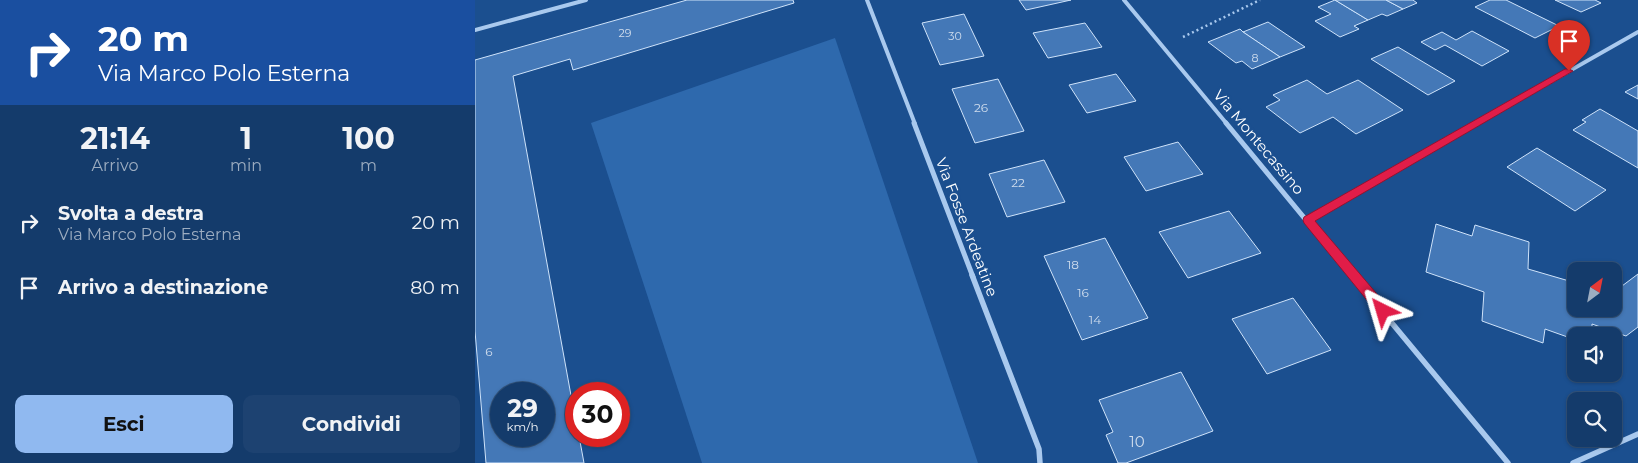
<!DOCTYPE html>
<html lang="it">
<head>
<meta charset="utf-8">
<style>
  body { margin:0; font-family:Montserrat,sans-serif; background:#1d4271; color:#f1f3f6; height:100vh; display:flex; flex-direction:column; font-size:19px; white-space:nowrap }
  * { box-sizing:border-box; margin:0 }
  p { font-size:16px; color:#9dadc1 }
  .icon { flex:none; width:28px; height:28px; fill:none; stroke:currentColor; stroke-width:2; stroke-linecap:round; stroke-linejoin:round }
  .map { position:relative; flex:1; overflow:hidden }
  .panel { display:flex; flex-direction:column; background:#143b6b; width:475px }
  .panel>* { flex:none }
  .banner { background:#1a4fa0; color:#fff; overflow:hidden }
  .needle { width:32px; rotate:32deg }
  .fabs { position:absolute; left:1092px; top:262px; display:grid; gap:10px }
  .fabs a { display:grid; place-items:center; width:55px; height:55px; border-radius:10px; background:#143b6b; box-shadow:0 1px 4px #0004,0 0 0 1px #33557e; font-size:25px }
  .speed { position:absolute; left:15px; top:382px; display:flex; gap:10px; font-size:25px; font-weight:700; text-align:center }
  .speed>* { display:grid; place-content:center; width:65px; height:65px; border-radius:50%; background:#143b6b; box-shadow:0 1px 4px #0004,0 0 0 1px #33557e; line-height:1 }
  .speed small { font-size:12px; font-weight:400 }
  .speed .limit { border:8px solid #d22; background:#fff; color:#111 }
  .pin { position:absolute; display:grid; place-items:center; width:42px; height:42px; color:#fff; margin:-51px -21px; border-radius:50% 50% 50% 0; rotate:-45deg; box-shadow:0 0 5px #0007 }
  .pin .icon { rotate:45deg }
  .me { position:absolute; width:55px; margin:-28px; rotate:320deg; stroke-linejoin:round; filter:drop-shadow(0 0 4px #0008) }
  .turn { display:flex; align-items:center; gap:18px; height:105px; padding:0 15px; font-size:22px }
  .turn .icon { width:65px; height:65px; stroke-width:2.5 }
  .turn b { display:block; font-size:35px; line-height:42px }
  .eta { display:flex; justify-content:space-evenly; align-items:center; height:85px; text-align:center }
  .eta b { font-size:30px; font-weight:700; line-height:35px }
  .action { display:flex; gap:10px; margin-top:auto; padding:10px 15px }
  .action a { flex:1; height:58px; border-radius:10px; background:#90b9f0; color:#111; font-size:20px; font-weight:700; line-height:58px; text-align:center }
  .action a+a { background:#1d4271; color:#f1f3f6 }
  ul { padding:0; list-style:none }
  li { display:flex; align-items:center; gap:15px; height:65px; padding:0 15px }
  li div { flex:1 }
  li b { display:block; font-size:19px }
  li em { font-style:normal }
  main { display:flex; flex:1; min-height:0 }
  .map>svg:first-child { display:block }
</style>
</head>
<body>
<main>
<section class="panel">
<div class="banner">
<div class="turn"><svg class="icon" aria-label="right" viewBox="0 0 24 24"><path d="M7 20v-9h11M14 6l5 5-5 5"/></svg><div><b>20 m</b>Via Marco Polo Esterna</div></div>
</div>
<div class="eta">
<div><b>21:14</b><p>Arrivo</p></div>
<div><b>1</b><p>min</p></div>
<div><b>100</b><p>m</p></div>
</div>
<ul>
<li><svg class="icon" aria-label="right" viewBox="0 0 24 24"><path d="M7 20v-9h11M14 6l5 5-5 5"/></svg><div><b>Svolta a destra</b><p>Via Marco Polo Esterna</p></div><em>20 m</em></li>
<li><svg class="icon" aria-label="arrive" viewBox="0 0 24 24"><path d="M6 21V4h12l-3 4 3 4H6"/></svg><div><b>Arrivo a destinazione</b></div><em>80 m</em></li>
</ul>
<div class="action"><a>Esci</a><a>Condividi</a></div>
</section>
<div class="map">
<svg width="1163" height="463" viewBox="0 0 1163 463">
  <rect width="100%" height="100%" fill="#1b4f8f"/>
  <polygon fill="#2e69ad" points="360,38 503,463 227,463 116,123"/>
  <g fill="#4478b7" stroke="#cfe3fa" fill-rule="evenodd">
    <path d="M 212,0 L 318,0 L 319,3 L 98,70 L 95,59 L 38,76 L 101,423 L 101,436 L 104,436 L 109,463 L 11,463 L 0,331 L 0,60 ZM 26,394 L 69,394 L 69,436 L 26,436 Z"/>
    <polygon points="544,0 596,0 551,10"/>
    <polygon points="860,0 893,20 879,26 884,29 865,37 840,21 856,14 843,7"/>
    <polygon points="860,0 911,0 928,9 912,16 907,14 893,20"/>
    <polygon points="911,0 938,0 942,3 928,9"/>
    <polygon points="1015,0 1031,0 1084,26 1060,38 1000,7"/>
    <polygon points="1080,0 1120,0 1126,3 1106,12"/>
    <polygon points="489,14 509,56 465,65 447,23"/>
    <polygon points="793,22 830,47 805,57 768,32"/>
    <polygon points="610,23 627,47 573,58 558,33"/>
    <polygon points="765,29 768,32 805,57 777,69 767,61 761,63 733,42"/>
    <polygon points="997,31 1034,51 1007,66 970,45 960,50 946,42 967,32 981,40"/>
    <polygon points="923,47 980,81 953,95 896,59"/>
    <polygon points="641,74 661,101 612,113 594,85"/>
    <polygon points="523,79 549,131 500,143 477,89"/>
    <polygon points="832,80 852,94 883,80 928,110 881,134 858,117 825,133 791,107 805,100 798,95"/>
    <polygon points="1163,85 1163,99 1150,92"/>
    <polygon points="1125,109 1163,131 1163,168 1098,130 1111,122 1107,120"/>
    <polygon points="703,142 728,174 671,191 649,157"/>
    <polygon points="1062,148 1131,190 1100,211 1032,167"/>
    <polygon points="569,160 590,202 532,217 514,174"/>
    <polygon points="754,211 786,253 713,278 684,232"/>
    <polygon points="961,224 997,236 1000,225 1054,242 1053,269 1101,283 1101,309 1139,309 1139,292 1163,274 1163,327 1151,336 1117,324 1117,336 1101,336 1101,340 1070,329 1068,343 1007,321 1009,292 951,272"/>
    <polygon points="630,238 673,318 607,340 569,256"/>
    <polygon points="818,298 856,350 792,374 757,319"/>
    <polygon points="706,372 738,431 651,463 643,463 631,435 638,432 624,400"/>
  </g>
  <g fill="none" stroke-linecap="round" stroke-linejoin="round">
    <polyline stroke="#a9c9ee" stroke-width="2.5" stroke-dasharray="2 3" stroke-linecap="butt" points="708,37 785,0"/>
    <g stroke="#a9c9ee" stroke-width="4">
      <polyline points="392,0 440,124"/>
      <polyline points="649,0 752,124"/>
      <polyline points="0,30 111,0"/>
      <polyline points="1001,124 1163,32"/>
    </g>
    <g stroke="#a9c9ee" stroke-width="5">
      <polyline points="439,123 498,277"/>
      <polyline points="751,123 878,277"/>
      <polyline points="833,220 1003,123"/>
    </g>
    <g stroke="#a9c9ee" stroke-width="5.5">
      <polyline points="497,275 564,449 565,463"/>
      <polyline points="877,275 1033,463"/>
      <polyline points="1098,463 1163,434"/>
    </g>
  </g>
  <polygon fill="#e11d48" stroke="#92132f" points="1090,69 1094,69 1098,71 840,221 913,307 915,311 913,315 908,316 904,315 829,223 828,220 829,217"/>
  <g text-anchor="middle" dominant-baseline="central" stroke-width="5" stroke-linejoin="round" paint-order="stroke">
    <g font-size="11" fill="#d0dded">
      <text x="150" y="33">29</text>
      <text x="480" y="36">30</text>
      <text x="780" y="58">8</text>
    </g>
    <g font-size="12" fill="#d0dded">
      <text x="506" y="107">26</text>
      <text x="543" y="182">22</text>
      <text x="598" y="264">18</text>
      <text x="608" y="292">16</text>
      <text x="620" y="319">14</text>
      <text x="14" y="351">6</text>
    </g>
    <g font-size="15" fill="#fff" stroke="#1b4f8f">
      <text transform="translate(784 142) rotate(50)">Via Montecassino</text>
      <text transform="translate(492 227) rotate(69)">Via Fosse Ardeatine</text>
    </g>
    <g font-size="15" fill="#d0dded">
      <text x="662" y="441">10</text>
    </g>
  </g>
</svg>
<div class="fabs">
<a><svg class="needle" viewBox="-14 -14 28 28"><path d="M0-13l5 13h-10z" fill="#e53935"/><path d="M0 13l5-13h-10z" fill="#9dadc1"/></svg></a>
<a><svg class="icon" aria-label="sound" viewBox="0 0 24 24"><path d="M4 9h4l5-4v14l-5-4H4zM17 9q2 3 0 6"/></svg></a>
<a><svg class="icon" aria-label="search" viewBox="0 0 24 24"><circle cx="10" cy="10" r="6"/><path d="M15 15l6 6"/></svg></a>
</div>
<div class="speed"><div>29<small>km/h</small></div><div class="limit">30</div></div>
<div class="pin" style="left:1094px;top:71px;background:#d93025"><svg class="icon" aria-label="arrive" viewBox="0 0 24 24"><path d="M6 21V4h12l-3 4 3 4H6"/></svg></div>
<svg class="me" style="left:908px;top:311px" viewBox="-20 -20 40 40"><path d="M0-17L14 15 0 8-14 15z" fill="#e11d48" stroke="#fff" stroke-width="4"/></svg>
</div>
</main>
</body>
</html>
